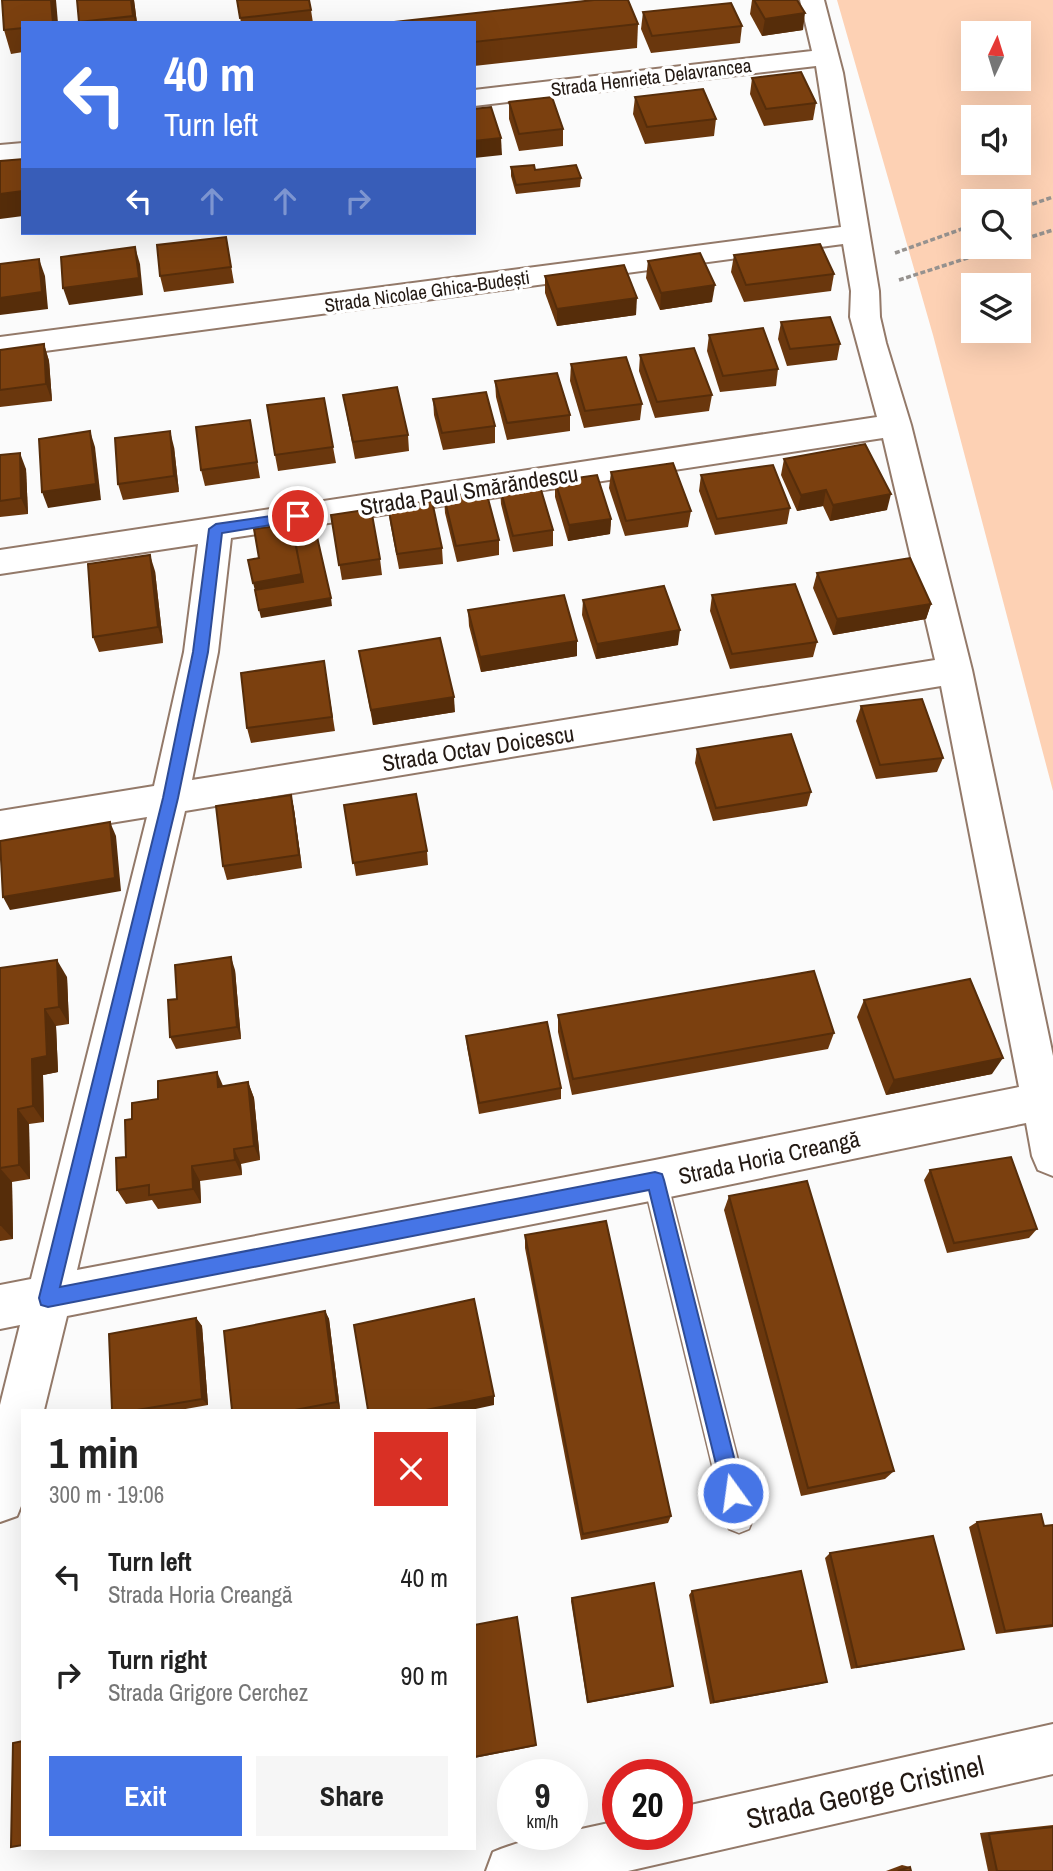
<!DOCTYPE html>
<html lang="en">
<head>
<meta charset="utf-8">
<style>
  body { margin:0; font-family:"Archivo Narrow",sans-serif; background:#f6f6f6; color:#222; height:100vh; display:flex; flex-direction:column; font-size:26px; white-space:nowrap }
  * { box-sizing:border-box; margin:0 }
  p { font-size:23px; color:#767676 }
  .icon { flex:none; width:38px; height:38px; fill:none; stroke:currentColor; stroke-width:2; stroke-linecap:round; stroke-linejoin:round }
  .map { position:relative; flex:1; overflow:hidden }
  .panel { position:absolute; left:21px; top:1409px; width:455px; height:441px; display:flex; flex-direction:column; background:#fff; border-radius:0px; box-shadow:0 7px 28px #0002 }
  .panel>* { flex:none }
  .guide { position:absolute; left:21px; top:21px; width:455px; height:214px; border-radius:0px; box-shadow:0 7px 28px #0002; background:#4675e6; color:#fff; overflow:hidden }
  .needle { width:46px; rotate:4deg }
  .tools { position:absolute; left:961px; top:21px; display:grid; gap:14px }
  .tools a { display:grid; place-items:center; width:70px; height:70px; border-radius:0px; background:#fff; box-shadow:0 7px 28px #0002; font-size:35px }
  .speed { position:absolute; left:497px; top:1759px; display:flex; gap:14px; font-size:35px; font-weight:700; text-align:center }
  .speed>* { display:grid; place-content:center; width:91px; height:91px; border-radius:50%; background:#fff; box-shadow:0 7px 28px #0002; line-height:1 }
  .speed small { font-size:18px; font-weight:400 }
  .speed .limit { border:10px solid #d22; background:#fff; color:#111 }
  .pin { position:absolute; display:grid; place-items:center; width:60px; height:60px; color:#fff; margin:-30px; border:4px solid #fff; border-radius:50%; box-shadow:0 2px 7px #0007 }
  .me { position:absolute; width:77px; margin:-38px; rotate:346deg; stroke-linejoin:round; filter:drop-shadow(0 0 5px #0008) }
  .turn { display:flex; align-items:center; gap:24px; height:147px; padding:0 28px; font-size:32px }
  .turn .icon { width:91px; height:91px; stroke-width:2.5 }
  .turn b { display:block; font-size:49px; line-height:60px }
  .lanes { display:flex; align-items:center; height:66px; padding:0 28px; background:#0003; justify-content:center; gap:35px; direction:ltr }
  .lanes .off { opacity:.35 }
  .round { display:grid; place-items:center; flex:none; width:74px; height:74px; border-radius:0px; background:#f6f6f6 }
  .headline { display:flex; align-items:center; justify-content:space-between; height:119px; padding:0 28px }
  h1 { font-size:42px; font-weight:800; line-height:52px }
  .primary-button { display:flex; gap:14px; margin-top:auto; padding:14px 28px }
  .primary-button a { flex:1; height:80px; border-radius:0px; background:#4675e6; color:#fff; font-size:28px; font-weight:800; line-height:80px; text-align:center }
  .primary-button a+a { background:#f6f6f6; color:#222 }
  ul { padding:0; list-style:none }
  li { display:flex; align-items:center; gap:21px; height:98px; padding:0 28px }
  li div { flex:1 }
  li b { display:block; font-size:26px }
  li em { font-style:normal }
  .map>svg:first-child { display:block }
</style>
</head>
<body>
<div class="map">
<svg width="1053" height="1871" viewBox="0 0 1053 1871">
  <rect width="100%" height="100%" fill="#fbfbfb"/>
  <path fill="#fdd1b4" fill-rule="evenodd" d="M 837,0 L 1053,0 L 1053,791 L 933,335 ZM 973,33 L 1018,33 L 1018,79 L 973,79 ZM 973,117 L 1018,117 L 1018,163 L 973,163 ZM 973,201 L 1018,201 L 1018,247 L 973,247 ZM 973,285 L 1018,285 L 1018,331 L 973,331 Z"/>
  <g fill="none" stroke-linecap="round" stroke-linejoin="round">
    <defs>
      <polygon id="service" points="655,1168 664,1172 667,1180 753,1519 749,1529 739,1533 729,1529 725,1519 643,1180 646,1172"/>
      <g id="minor">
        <path d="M 800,0 L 824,0 L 843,73 L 879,291 L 880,317 L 886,343 L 911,425 L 972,670 L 1053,1056 L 1053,1176 L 1038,1170 L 1032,1156 L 1026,1123 L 655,1200 L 67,1316 L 44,1410 L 23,1410 L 23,1501 L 17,1516 L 0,1522 L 0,1405 L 20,1325 L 0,1329 L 0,1285 L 31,1279 L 147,817 L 0,841 L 0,811 L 154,786 L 184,652 L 198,544 L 0,574 L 0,550 L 877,417 L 850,317 L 851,291 L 843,244 L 0,357 L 0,337 L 841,227 L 816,66 L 474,106 L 474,90 L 812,51 ZM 883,438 L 935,660 L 192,780 L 218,652 L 231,538 ZM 941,686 L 1019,1087 L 655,1160 L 77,1270 L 185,811 Z"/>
        <polygon points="23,143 23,159 0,161 0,145"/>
        <path d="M 1053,1724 L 1053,1774 L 628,1871 L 486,1871 L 493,1852 C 518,1842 546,1834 572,1834 L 572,1831 L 618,1821 L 618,1834 L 677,1834 L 677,1808 Z"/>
      </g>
    </defs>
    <use href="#service" stroke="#937969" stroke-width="3"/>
    <use href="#minor" stroke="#937969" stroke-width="4"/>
    <g stroke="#96928f" stroke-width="3.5" stroke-dasharray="5 2.5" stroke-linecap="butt">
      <polyline points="1018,209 1053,197"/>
      <polyline points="1018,241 1053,230"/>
      <polyline points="895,253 973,225"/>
      <polyline points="899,280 1002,247"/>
    </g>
    <use href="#service" fill="#fff" fill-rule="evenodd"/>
    <use href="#minor" fill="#fff" fill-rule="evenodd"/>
  </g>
  <g fill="#6a370d">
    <polygon points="77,0 134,0 137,23 79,23"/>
    <polygon points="237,0 311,10 313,23 241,23"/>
    <polygon points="752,0 797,0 803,30 762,36 750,14"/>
    <polygon points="643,12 742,26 740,43 651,53 641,29"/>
    <polygon points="23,23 23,52 11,54 4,30"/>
    <polygon points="474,23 638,24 637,48 474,66"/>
    <polygon points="752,78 816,103 813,120 764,126 750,94"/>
    <polygon points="635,97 716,119 714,136 645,144 633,114"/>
    <polygon points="509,102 563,129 563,146 519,151 509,119"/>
    <polygon points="511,167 535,170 581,178 580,187 516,194 511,176"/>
    <polygon points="229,254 234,283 164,292 160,276"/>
    <polygon points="734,255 834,274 831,291 744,302 731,272"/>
    <polygon points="648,261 712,302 660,310 646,278"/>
    <polygon points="545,276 636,315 557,326 545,293"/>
    <polygon points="781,322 840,344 837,360 787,366 778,339"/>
    <polygon points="709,335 778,369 776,386 720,392 707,351"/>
    <polygon points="44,344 49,361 52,401 0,407 0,350"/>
    <polygon points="640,355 712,395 709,411 655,418 639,371"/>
    <polygon points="571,364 642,404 640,420 584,428 570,381"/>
    <polygon points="495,381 570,415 570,431 507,440 496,397"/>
    <polygon points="343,395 408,435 409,451 355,459"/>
    <polygon points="433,399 495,426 495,443 443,450 434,415"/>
    <polygon points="253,436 260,478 205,486 201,470"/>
    <polygon points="174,447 179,492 123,500 118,484"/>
    <polygon points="333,447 336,463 278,471 275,455"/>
    <polygon points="0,455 26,469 28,514 0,517"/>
    <polygon points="784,459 887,510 830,521 823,506 797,511 781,475"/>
    <polygon points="611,472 691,511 688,527 625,536 609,488"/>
    <polygon points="701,475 790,508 787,524 715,535 699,491"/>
    <polygon points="555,481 611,519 610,534 568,541 555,497"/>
    <polygon points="500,488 553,530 553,546 513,552 501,504"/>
    <polygon points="444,497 499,540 499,555 457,562 445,513"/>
    <polygon points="388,506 442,548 443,564 399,569 390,522"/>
    <polygon points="331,515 380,559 382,575 342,580"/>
    <polygon points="155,571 163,643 99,652 93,637"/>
    <polygon points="817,573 931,604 926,619 833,635 813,588"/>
    <polygon points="712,595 817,642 813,657 730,669 710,611"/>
    <polygon points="583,600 678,645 596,659 582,615"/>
    <polygon points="468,610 577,641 577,656 481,672 469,626"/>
    <polygon points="359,651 455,712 373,725"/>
    <polygon points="324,661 335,731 251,743 247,728"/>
    <polygon points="861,706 943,758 937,772 876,779 856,721"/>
    <polygon points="697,749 811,792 807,806 713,821 695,763"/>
    <polygon points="291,795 294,809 302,868 227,880 223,866"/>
    <polygon points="344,805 427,851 428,865 356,876"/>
    <polygon points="0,968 67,977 69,1024 56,1026 58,1072 43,1075 44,1122 29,1124 30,1179 12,1182 13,1239 0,1241"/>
    <polygon points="235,970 241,1039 176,1049 170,1037 177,999"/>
    <polygon points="864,1000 992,1074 886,1095 857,1017"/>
    <polygon points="558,1015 834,1033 828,1049 572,1095 558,1032"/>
    <polygon points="466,1036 561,1088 561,1099 479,1114 467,1047"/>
    <polygon points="248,1082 254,1098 260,1160 241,1164 242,1175 200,1181 201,1203 158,1209 152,1200 126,1204 117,1190 126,1157 132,1119 158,1099 223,1086"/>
    <polygon points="930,1170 1037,1229 1029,1238 947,1253 924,1180"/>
    <polygon points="729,1196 894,1471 885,1479 801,1496 724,1210"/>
    <polygon points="525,1235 671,1516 668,1523 581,1540 525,1248"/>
    <polygon points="325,1311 329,1319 340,1409 332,1410 232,1410"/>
    <polygon points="196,1318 202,1326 208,1405 180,1410 112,1410"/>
    <polygon points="977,1522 1044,1526 1053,1525 1053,1627 996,1634 969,1527"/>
    <polygon points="830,1553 964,1649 955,1651 851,1669 825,1558"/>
    <polygon points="692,1591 827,1682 821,1684 710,1704 689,1595"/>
    <polygon points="572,1598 673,1686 670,1688 587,1703 571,1601"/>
    <polygon points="474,1625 536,1745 536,1746 474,1758"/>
    <polygon points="1053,1825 1053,1871 988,1871 980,1833"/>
    <polygon points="902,1865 910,1867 911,1871 886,1871"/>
  </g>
  <g fill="#562d0a">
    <polygon points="51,0 56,0 58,23 53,23"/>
    <polygon points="131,0 134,0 137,23 135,23"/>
    <polygon points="805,13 803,30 762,36 765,19"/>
    <polygon points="501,138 502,155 474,158 474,141"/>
    <polygon points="23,191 23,216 0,219 0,194"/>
    <polygon points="135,247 140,264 143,295 69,305 63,288"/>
    <polygon points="39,259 45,276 48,309 0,315 0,298"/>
    <polygon points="715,285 712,302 660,310 661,293"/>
    <polygon points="637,298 636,315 557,326 557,309"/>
    <polygon points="44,344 49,361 52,401 46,384"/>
    <polygon points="90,431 95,447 101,500 48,508 42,492"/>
    <polygon points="170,431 174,447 179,492 174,476"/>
    <polygon points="20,453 26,469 28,514 21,498"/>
    <polygon points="826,490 823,506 797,511 801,495"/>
    <polygon points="891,494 887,510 830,521 833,505"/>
    <polygon points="611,519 610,534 568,541 569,525"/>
    <polygon points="150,555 155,571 163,643 158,627"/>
    <polygon points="302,574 305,589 257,598 253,583"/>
    <polygon points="331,598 332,606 261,618 259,610"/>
    <polygon points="931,604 926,619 833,635 837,619"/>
    <polygon points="680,630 678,645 596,659 597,644"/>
    <polygon points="577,641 577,656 481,672 480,657"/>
    <polygon points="454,697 455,712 373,725 371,710"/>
    <polygon points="291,795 294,809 302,868 299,855"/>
    <polygon points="110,822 116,836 121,891 10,910 3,897"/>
    <polygon points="231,957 235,970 241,1039 237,1027"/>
    <polygon points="57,960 67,977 69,1024 59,1007"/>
    <polygon points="45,1009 56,1026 58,1072 43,1075 44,1122 33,1106 32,1059"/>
    <polygon points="1003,1058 992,1074 886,1095 894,1080"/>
    <polygon points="217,1072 224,1088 218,1087"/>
    <polygon points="248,1082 254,1098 260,1160 254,1146"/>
    <polygon points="18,1109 29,1124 30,1179 19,1165"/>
    <polygon points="234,1149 241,1164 242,1175 235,1160"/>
    <polygon points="192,1166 200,1181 201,1203 193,1189"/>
    <polygon points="0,1168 12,1182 13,1239 1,1226"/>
    <polygon points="325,1311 329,1319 340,1409 337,1402"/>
    <polygon points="196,1318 202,1326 208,1405 202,1399"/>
    <polygon points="494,1396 494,1405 471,1410 426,1410"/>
  </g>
  <g fill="#7b400f" stroke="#562d0a" stroke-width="2">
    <polygon points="2,0 51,0 53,23 23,23 23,28 4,30"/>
    <polygon points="77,0 131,0 133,16 79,22"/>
    <polygon points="237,0 309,0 311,10 240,18"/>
    <polygon points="594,0 628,0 638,24 474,42 474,23 385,23"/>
    <polygon points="754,0 797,0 805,13 765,19"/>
    <polygon points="731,3 742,26 652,36 643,12"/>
    <polygon points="801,72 816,103 766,109 752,78"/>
    <polygon points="703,89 716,119 647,127 635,97"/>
    <polygon points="552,97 563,129 519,134 509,102"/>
    <polygon points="491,107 501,138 474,141 474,109"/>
    <polygon points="23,159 23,191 0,194 0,161"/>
    <polygon points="534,165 535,170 576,165 581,178 516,185 511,167"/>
    <polygon points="226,237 231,267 160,276 157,245"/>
    <polygon points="820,244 834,274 746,285 734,255"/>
    <polygon points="135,247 139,278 63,288 61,257"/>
    <polygon points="700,253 715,285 661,293 648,261"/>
    <polygon points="39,259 42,292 0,298 0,264"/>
    <polygon points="624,265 637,298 557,309 545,276"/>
    <polygon points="830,317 840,344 790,349 781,322"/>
    <polygon points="763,328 778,369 723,376 709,335"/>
    <polygon points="44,344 46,384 0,390 0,350"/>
    <polygon points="694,348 712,395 657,402 640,355"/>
    <polygon points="626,357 642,404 585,411 571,364"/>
    <polygon points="557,373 570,415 507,423 495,381"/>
    <polygon points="397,387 408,435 353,442 343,395"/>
    <polygon points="486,392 495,426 442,433 433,399"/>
    <polygon points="324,398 333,447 275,455 267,405"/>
    <polygon points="250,420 257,462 201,470 196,427"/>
    <polygon points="90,431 96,484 42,492 39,439"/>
    <polygon points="170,431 174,476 118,484 115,438"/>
    <polygon points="865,444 891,494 833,505 826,490 801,495 784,459"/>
    <polygon points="20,453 21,498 0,501 0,455"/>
    <polygon points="673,463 691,511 626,521 611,472"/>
    <polygon points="773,465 790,508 717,519 701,475"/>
    <polygon points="597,475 611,519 569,525 555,481"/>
    <polygon points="539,483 553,530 513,536 500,488"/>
    <polygon points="486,491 499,540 456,546 444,497"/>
    <polygon points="432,501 442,548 397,554 388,506"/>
    <polygon points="371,509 380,559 339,565 331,515"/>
    <polygon points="292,524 302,574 253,583 248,560 259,558 254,529"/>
    <polygon points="315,528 331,598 259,610 255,590 303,582 293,531"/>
    <polygon points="150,555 158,627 93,637 88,564"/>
    <polygon points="910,558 931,604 837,619 817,573"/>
    <polygon points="795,584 817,642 732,654 712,595"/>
    <polygon points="664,586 680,630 597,644 583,600"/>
    <polygon points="564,595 577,641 480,657 468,610"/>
    <polygon points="440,638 454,697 371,710 359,651"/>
    <polygon points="324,661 332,717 247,728 241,673"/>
    <polygon points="922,699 943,758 880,765 861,706"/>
    <polygon points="791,734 811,792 716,808 697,749"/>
    <polygon points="416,794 427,851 353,863 344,805"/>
    <polygon points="291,795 299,855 223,866 216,806"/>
    <polygon points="110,822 115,878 3,897 0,841"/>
    <polygon points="231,957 237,1027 170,1037 168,1000 177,999 175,965"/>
    <polygon points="57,960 59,1007 45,1009 47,1056 32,1059 33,1106 18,1109 19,1165 0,1168 0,1226 0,968"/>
    <polygon points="814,971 834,1033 573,1079 558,1015"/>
    <polygon points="970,979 1003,1058 894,1080 864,1000"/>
    <polygon points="547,1022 561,1088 479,1103 466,1036"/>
    <polygon points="217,1072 218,1087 248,1082 254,1146 234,1149 235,1160 192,1166 193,1189 149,1195 149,1185 117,1190 116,1158 126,1157 125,1120 132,1119 132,1103 158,1099 158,1081"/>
    <polygon points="1011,1157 1037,1229 954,1243 930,1170"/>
    <polygon points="807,1181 894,1471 808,1488 729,1196"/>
    <polygon points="606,1221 671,1516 583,1534 525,1235"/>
    <polygon points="474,1299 494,1396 426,1410 368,1410 354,1325"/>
    <polygon points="325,1311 337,1402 295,1410 232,1410 224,1331"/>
    <polygon points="196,1318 202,1399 137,1410 112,1410 109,1334"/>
    <polygon points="1041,1514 1044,1526 1053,1525 1053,1625 1005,1631 977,1522"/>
    <polygon points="933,1536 964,1649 857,1667 830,1553"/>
    <polygon points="801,1571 827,1682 714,1702 692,1591"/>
    <polygon points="654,1583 673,1686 588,1702 572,1598"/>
    <polygon points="517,1617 536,1745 474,1757 474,1625"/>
    <polygon points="23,1741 23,1845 11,1847 13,1743"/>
    <polygon points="1053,1827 1053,1871 997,1871 989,1834"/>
    <polygon points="910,1867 911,1871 898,1871"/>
  </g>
  <polygon fill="#4675e6" stroke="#2e4c96" stroke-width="2" points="298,512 304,516 302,520 222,533 208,652 178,798 60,1287 655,1172 662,1174 664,1180 743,1493 740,1500 733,1502 726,1500 723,1493 649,1190 48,1307 41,1305 39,1298 163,798 193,652 209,529 216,524"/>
  <g text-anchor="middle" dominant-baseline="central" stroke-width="7" stroke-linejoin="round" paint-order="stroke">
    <g font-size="19" fill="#231913" stroke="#fff">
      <text transform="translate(651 77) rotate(-7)">Strada Henrieta Delavrancea</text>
      <text transform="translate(427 291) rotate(-8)">Strada Nicolae Ghica-Budești</text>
    </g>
    <g font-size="23" fill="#231913" stroke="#fff">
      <text transform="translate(469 490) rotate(-9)">Strada Paul Smărăndescu</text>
      <text transform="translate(478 748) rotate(-9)">Strada Octav Doicescu</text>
      <text transform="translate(769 1157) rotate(-12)">Strada Horia Creangă</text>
    </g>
    <g font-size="28" fill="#231913" stroke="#fff">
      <text transform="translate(865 1792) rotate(-13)">Strada George Cristinel</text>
    </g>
  </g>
</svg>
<div class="tools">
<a><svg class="needle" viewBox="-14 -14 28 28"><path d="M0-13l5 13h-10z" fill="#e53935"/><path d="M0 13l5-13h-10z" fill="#767676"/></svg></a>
<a><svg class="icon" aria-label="sound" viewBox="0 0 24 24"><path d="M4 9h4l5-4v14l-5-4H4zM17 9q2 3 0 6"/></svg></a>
<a><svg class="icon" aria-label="search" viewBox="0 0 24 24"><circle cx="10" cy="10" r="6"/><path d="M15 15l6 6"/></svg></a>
<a><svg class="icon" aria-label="layers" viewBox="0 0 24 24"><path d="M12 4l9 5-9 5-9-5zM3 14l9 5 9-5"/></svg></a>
</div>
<div class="speed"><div>9<small>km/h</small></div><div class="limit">20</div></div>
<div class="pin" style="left:298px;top:516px;background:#d93025"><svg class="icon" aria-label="arrive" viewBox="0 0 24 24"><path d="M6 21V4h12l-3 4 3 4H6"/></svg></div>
<svg class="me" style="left:733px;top:1493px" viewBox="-20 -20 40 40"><circle r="17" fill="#4675e6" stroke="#fff" stroke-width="3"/><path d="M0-11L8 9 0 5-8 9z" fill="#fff"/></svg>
<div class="guide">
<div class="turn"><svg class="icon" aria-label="left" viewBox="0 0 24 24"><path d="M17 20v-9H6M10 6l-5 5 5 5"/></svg><div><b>40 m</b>Turn left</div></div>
<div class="lanes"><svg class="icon" aria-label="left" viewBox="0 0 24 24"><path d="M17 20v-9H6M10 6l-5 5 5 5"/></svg><svg class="icon off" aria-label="ahead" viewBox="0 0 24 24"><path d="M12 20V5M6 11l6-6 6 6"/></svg><svg class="icon off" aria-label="ahead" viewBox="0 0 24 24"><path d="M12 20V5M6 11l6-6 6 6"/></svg><svg class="icon off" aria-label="right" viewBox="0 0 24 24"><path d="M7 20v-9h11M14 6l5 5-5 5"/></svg></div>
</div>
<section class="panel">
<div class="headline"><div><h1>1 min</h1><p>300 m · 19:06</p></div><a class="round" style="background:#d93025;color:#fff"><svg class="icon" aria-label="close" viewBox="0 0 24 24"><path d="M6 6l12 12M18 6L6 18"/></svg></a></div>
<ul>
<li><svg class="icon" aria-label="left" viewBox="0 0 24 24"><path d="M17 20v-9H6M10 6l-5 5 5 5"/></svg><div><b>Turn left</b><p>Strada Horia Creangă</p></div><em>40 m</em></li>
<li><svg class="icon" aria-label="right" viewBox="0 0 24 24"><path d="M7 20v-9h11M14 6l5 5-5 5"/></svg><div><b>Turn right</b><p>Strada Grigore Cerchez</p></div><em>90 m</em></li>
</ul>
<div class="primary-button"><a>Exit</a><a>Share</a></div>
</section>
</div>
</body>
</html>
